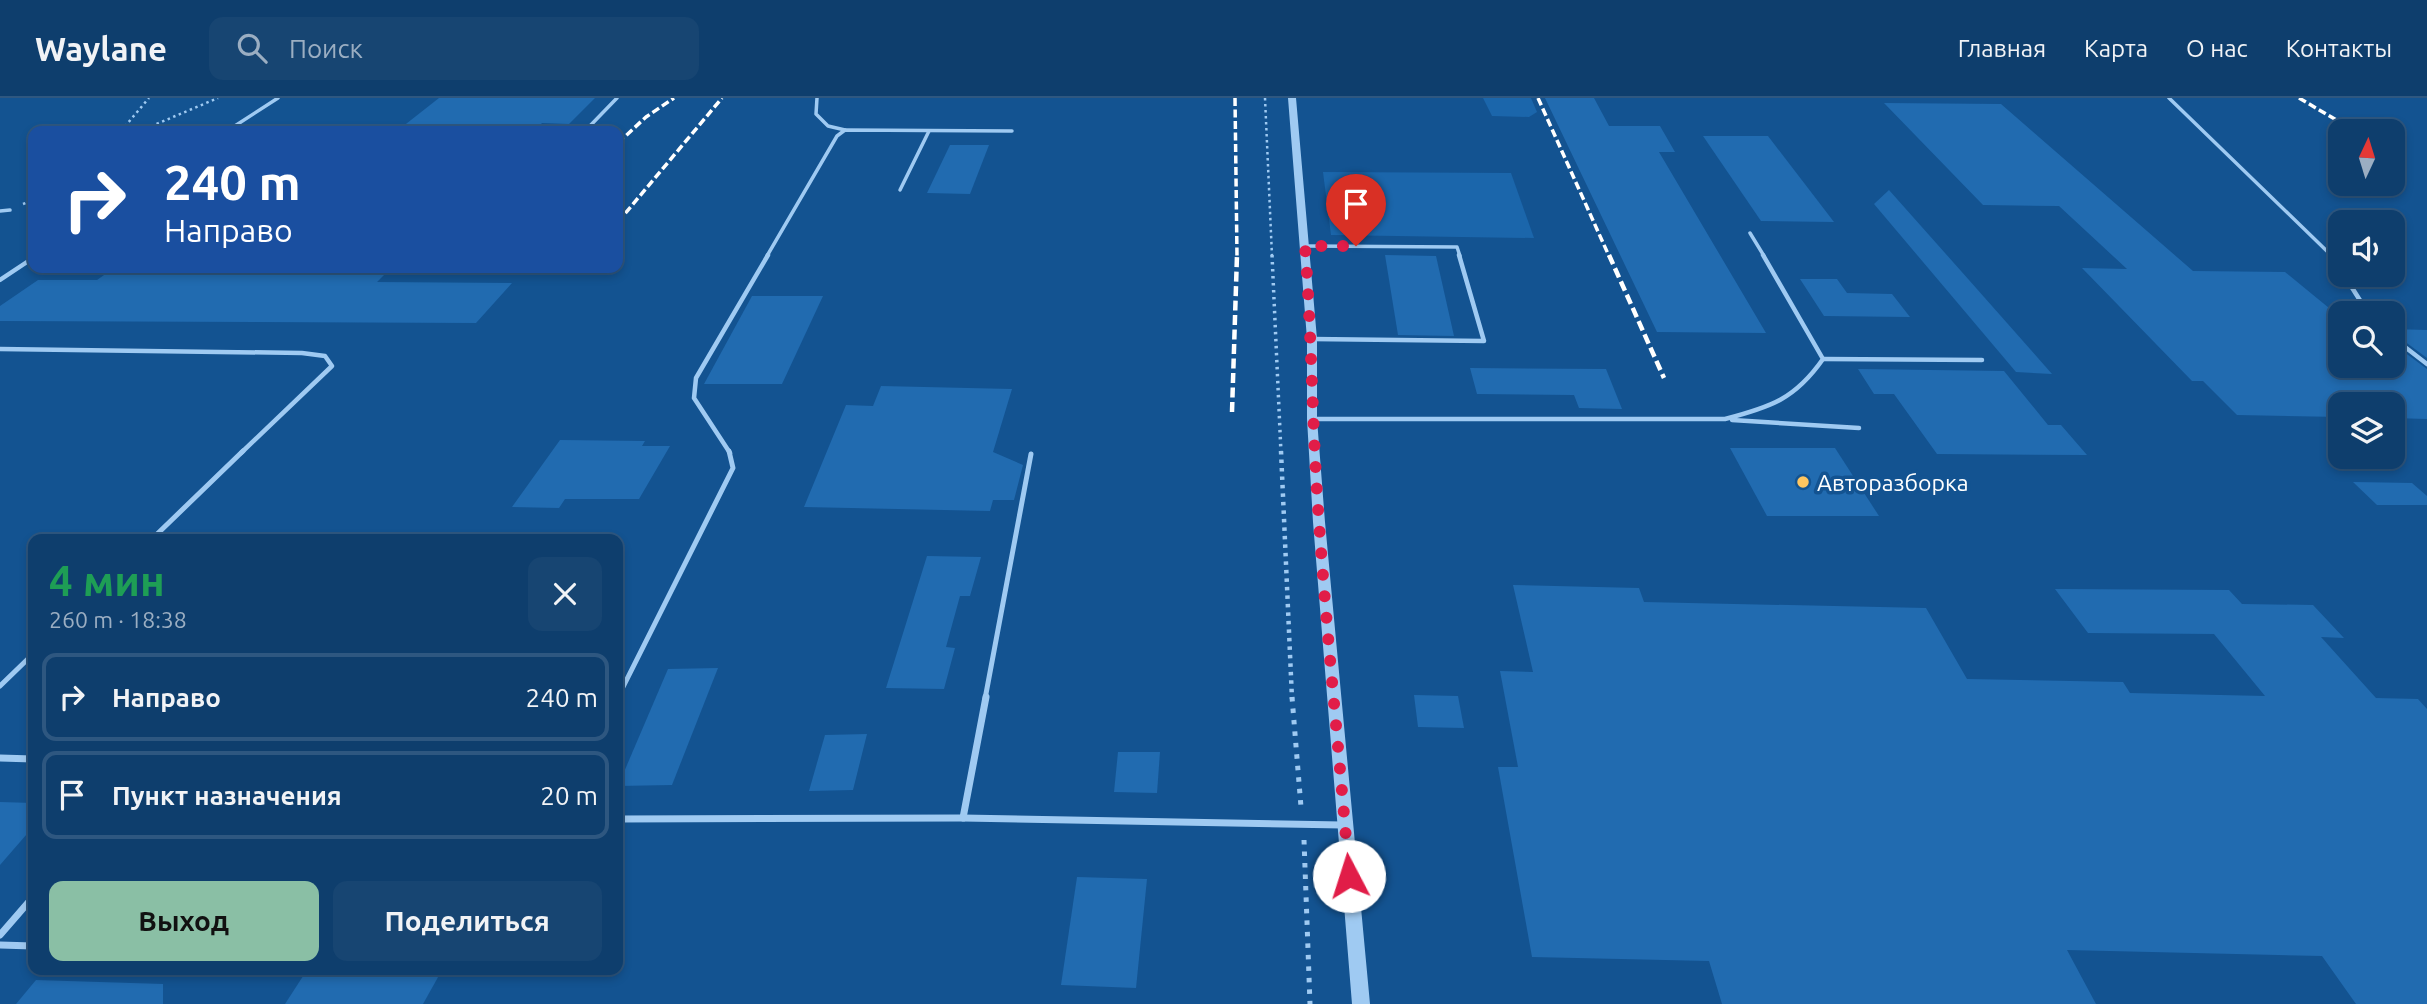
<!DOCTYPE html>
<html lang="ru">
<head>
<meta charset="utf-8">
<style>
  body { margin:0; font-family:Ubuntu,sans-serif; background:#174572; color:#f1f3f6; height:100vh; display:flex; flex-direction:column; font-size:26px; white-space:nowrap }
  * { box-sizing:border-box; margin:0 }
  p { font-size:23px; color:#9baec2 }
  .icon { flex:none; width:38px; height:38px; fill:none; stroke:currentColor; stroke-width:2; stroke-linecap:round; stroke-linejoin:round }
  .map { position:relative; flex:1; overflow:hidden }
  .drawer { position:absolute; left:28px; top:436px; width:595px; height:441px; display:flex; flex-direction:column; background:#0e3e6d; border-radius:14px; box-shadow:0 4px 10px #0003,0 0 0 2px #2e5780 }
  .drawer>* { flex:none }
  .guide { position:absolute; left:28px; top:28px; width:595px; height:147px; border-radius:14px; box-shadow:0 4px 10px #0003,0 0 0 2px #2e5780; background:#1a4fa0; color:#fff; overflow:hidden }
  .needle { width:46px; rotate:4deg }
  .buttons { position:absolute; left:2328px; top:21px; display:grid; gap:14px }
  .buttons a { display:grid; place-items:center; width:77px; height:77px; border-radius:14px; background:#0e3e6d; box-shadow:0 4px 10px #0003,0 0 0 2px #2e5780; font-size:35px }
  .pin { position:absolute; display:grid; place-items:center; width:60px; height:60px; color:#fff; margin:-72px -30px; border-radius:50% 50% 50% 0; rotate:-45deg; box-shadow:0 0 7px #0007 }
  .pin .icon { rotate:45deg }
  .me { position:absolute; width:77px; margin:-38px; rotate:355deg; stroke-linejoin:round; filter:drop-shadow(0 0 5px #0008) }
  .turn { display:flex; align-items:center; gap:24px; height:147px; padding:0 21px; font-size:32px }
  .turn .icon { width:91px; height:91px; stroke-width:2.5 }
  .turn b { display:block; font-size:49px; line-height:60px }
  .round { display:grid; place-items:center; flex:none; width:74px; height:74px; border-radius:14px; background:#174572 }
  .head { display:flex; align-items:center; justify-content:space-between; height:119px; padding:0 21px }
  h1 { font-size:42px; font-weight:600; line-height:52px; color:#1e9e55 }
  .action { display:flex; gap:14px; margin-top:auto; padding:14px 21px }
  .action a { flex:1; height:80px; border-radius:14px; background:#8abfa5; color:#111; font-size:28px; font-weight:600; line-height:80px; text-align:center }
  .action a+a { background:#174572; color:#f1f3f6 }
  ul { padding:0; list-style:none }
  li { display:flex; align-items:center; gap:21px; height:88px; margin:0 14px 10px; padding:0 7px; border:4px solid #2e5780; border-radius:14px }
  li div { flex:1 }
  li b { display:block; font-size:26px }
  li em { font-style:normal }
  header { display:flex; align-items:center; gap:42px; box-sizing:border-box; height:98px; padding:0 35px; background:#0e3e6d; border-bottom:2px solid #2e5780 }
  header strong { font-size:33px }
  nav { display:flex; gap:38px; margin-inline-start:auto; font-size:24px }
  .search { width:490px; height:63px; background:#174572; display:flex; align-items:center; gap:18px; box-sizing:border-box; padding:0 24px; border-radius:14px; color:#9baec2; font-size:26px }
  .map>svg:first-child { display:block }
</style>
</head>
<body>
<header>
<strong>Waylane</strong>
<div class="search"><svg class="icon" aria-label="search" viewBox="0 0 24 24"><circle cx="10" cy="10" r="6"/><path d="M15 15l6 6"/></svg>Поиск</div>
<nav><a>Главная</a><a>Карта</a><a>О нас</a><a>Контакты</a></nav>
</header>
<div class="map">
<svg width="2427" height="906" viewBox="0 0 2427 906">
  <rect width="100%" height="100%" fill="#135391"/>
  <g fill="#1b66ab">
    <polygon points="1483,0 1531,0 1537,14 1529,19 1492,18"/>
    <polygon points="1323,74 1511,75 1534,140 1331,137"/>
  </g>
  <g fill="#216bb0">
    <polygon points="439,0 595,0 569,26 542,25 534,33 397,33"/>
    <polygon points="1545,0 1594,0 1609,28 1660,28 1675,54 1659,54 1766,235 1657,234"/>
    <polygon points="1884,5 2001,6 2193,173 2285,174 2340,219 2340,268 2392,268 2392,245 2427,271 2427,321 2392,320 2392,306 2340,306 2340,319 2237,317 2203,283 2192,283 2082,170 2127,171 2059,108 1983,107"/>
    <polygon points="1703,38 1768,38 1834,124 1761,123"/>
    <polygon points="950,47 989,47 970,96 927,95"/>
    <polygon points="1889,92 1969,182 2052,276 2016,274 1874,106"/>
    <polygon points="1385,157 1436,158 1454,238 1398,237"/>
    <polygon points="114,170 391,170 377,184 512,185 476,225 0,223 0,208 38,182 97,182"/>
    <polygon points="1800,181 1837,181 1847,195 1892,196 1910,219 1824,218"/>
    <polygon points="752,198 823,198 782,286 704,286"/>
    <polygon points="2392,231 2427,232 2427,260 2392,234"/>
    <polygon points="1470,270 1606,271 1622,311 1579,310 1574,297 1477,296"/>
    <polygon points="1858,271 2004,273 2048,327 2061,327 2087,357 1937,356 1894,296 1874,296"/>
    <polygon points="881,288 1012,291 993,354 1023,367 1014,402 993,402 990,413 804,409 846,307 873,308"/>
    <polygon points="560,342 645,343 642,348 670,348 639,401 565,401 559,410 512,409"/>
    <polygon points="1730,350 1835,350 1879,418 1767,418"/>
    <polygon points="2353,384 2412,385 2427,398 2427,407 2377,407"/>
    <polygon points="927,458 981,459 970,498 960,498 946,549 955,550 944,591 886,590"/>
    <polygon points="1513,487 1639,490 1644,504 1926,510 1967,581 2123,584 2130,595 2265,598 2214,536 2088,535 2055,491 2229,492 2242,506 2313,507 2344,540 2321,539 2376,600 2418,601 2427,611 2427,906 2356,906 2322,858 2067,852 2096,906 1722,906 1709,863 1532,859 1498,669 1518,669 1500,573 1533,574"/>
    <polygon points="718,570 672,687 618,688 668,571"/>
    <polygon points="1414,597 1458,598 1464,630 1418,629"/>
    <polygon points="867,636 853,692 809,693 825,637"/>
    <polygon points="1118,654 1160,654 1157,695 1114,694"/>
    <polygon points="0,704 33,705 33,729 0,767"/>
    <polygon points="1077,779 1147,781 1136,890 1061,887"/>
    <polygon points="307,872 442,872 423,906 285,906"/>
    <polygon points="36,882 163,886 163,906 16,906"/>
  </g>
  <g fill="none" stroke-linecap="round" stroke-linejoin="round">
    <g stroke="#9fcaf2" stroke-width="2.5" stroke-dasharray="2.5 3.5" stroke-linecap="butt">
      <polyline points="1265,0 1272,158"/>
      <polyline points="121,33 149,0"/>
      <polyline points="140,33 218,0"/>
      <polyline points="23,106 33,102"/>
    </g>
    <polyline stroke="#9fcaf2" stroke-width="3.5" stroke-dasharray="2.5 4.5" stroke-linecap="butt" points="1272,157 1281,355"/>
    <polyline stroke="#9fcaf2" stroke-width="4.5" stroke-dasharray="3.5 5" stroke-linecap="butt" points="1281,353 1292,601"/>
    <g stroke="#9fcaf2" stroke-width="5" stroke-dasharray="4.5 7" stroke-linecap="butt">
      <polyline points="1292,599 1301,709"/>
      <polyline points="1304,742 1310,906"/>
    </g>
    <g stroke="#9fcaf2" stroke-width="3.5">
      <polyline points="817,0 816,16 828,28 845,32"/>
      <polyline points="2169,0 2332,158"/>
      <polyline points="227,33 278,0"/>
      <polyline points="585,33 617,0"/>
      <polyline points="900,92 929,33"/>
      <polyline points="0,113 10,112"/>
      <polyline points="1750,135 1764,158"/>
      <polyline points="1305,148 1457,149 1460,158"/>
      <polyline points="767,158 837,38 845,32 1012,33"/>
    </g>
    <g stroke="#9fcaf2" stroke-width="4.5">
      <polyline points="2331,157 2340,171"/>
      <polyline points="2344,177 2368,215"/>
      <polyline points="0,182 33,160"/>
      <polyline points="2392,239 2427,266"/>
      <polyline points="1312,241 1484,243 1459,157"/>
      <polyline points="0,251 302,255 325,258 332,268 241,355"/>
      <polyline points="1823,261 1982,262"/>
      <path d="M 1312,321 L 1725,321 C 1771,309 1795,301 1823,261 L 1763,157"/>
      <polyline points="1732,322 1859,330"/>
      <polyline points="730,355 694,300 696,280 768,157"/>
    </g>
    <g stroke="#9fcaf2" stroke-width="5">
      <polyline points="152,441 243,353"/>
      <polyline points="0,588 33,556"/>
      <polyline points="618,599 733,370 729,353"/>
      <polyline points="985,601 1031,356"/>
    </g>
    <g stroke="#9fcaf2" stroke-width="7">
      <polyline points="0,660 33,661"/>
      <polyline points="963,720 986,599"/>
      <polyline points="618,721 963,720 1342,727"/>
      <polyline points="0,837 33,799"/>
      <polyline points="0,847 33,848"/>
    </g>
    <polygon fill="#9fcaf2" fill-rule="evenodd" points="1288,0 1296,0 1317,241 1317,321 1325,424 1370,906 1352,906 1313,424 1307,321 1307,241"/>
    <g stroke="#fff" stroke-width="3.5" stroke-dasharray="8 3.5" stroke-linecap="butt">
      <polyline points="1235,0 1237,158"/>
      <polyline points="1538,0 1609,158"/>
      <polyline points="2299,0 2355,33"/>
      <polyline points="618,45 646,19 674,0"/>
      <polyline points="618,124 722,0"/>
    </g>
    <g stroke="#fff" stroke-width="4.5" stroke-dasharray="10 4.5" stroke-linecap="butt">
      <polyline points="1609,157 1664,280"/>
      <polyline points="1232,314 1237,157"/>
    </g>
  </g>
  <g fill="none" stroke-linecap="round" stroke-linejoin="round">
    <path stroke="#e11d48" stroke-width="12" stroke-dasharray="0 21.6" d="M 1349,778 C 1340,660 1327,542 1319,424 C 1312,332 1312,240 1305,148 L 1356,148"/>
  </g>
  <circle fill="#ffc660" stroke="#135391" stroke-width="2.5" cx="1803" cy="384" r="7"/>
  <g text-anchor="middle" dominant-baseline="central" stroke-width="7" stroke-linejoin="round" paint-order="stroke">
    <g font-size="23" fill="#fff" stroke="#135391" text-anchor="start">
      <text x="1817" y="384">Авторазборка</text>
    </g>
  </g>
</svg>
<div class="buttons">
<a><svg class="needle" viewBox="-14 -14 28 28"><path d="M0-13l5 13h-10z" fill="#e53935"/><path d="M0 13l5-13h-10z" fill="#9baec2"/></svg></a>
<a><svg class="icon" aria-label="sound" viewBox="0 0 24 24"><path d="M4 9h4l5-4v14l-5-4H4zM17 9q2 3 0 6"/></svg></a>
<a><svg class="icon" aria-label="search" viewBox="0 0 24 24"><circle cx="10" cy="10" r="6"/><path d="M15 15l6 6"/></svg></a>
<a><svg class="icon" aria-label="layers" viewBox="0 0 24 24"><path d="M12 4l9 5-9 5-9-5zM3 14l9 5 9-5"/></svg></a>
</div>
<div class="pin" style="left:1356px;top:148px;background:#d93025"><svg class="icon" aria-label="arrive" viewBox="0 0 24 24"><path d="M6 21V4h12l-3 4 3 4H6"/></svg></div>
<svg class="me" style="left:1349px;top:778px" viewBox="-20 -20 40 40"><circle r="19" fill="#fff"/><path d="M0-13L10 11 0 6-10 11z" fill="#e11d48"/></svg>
<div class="guide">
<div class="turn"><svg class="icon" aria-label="right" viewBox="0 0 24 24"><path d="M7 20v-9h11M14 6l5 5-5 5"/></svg><div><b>240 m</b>Направо</div></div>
</div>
<section class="drawer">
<div class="head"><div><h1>4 мин</h1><p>260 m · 18:38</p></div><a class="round"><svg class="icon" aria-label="close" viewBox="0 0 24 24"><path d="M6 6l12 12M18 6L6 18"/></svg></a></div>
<ul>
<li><svg class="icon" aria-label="right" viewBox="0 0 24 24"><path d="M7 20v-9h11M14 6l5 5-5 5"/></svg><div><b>Направо</b></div><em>240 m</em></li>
<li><svg class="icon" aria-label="arrive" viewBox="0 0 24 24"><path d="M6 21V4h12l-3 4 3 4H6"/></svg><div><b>Пункт назначения</b></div><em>20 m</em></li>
</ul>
<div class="action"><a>Выход</a><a>Поделиться</a></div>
</section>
</div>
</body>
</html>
